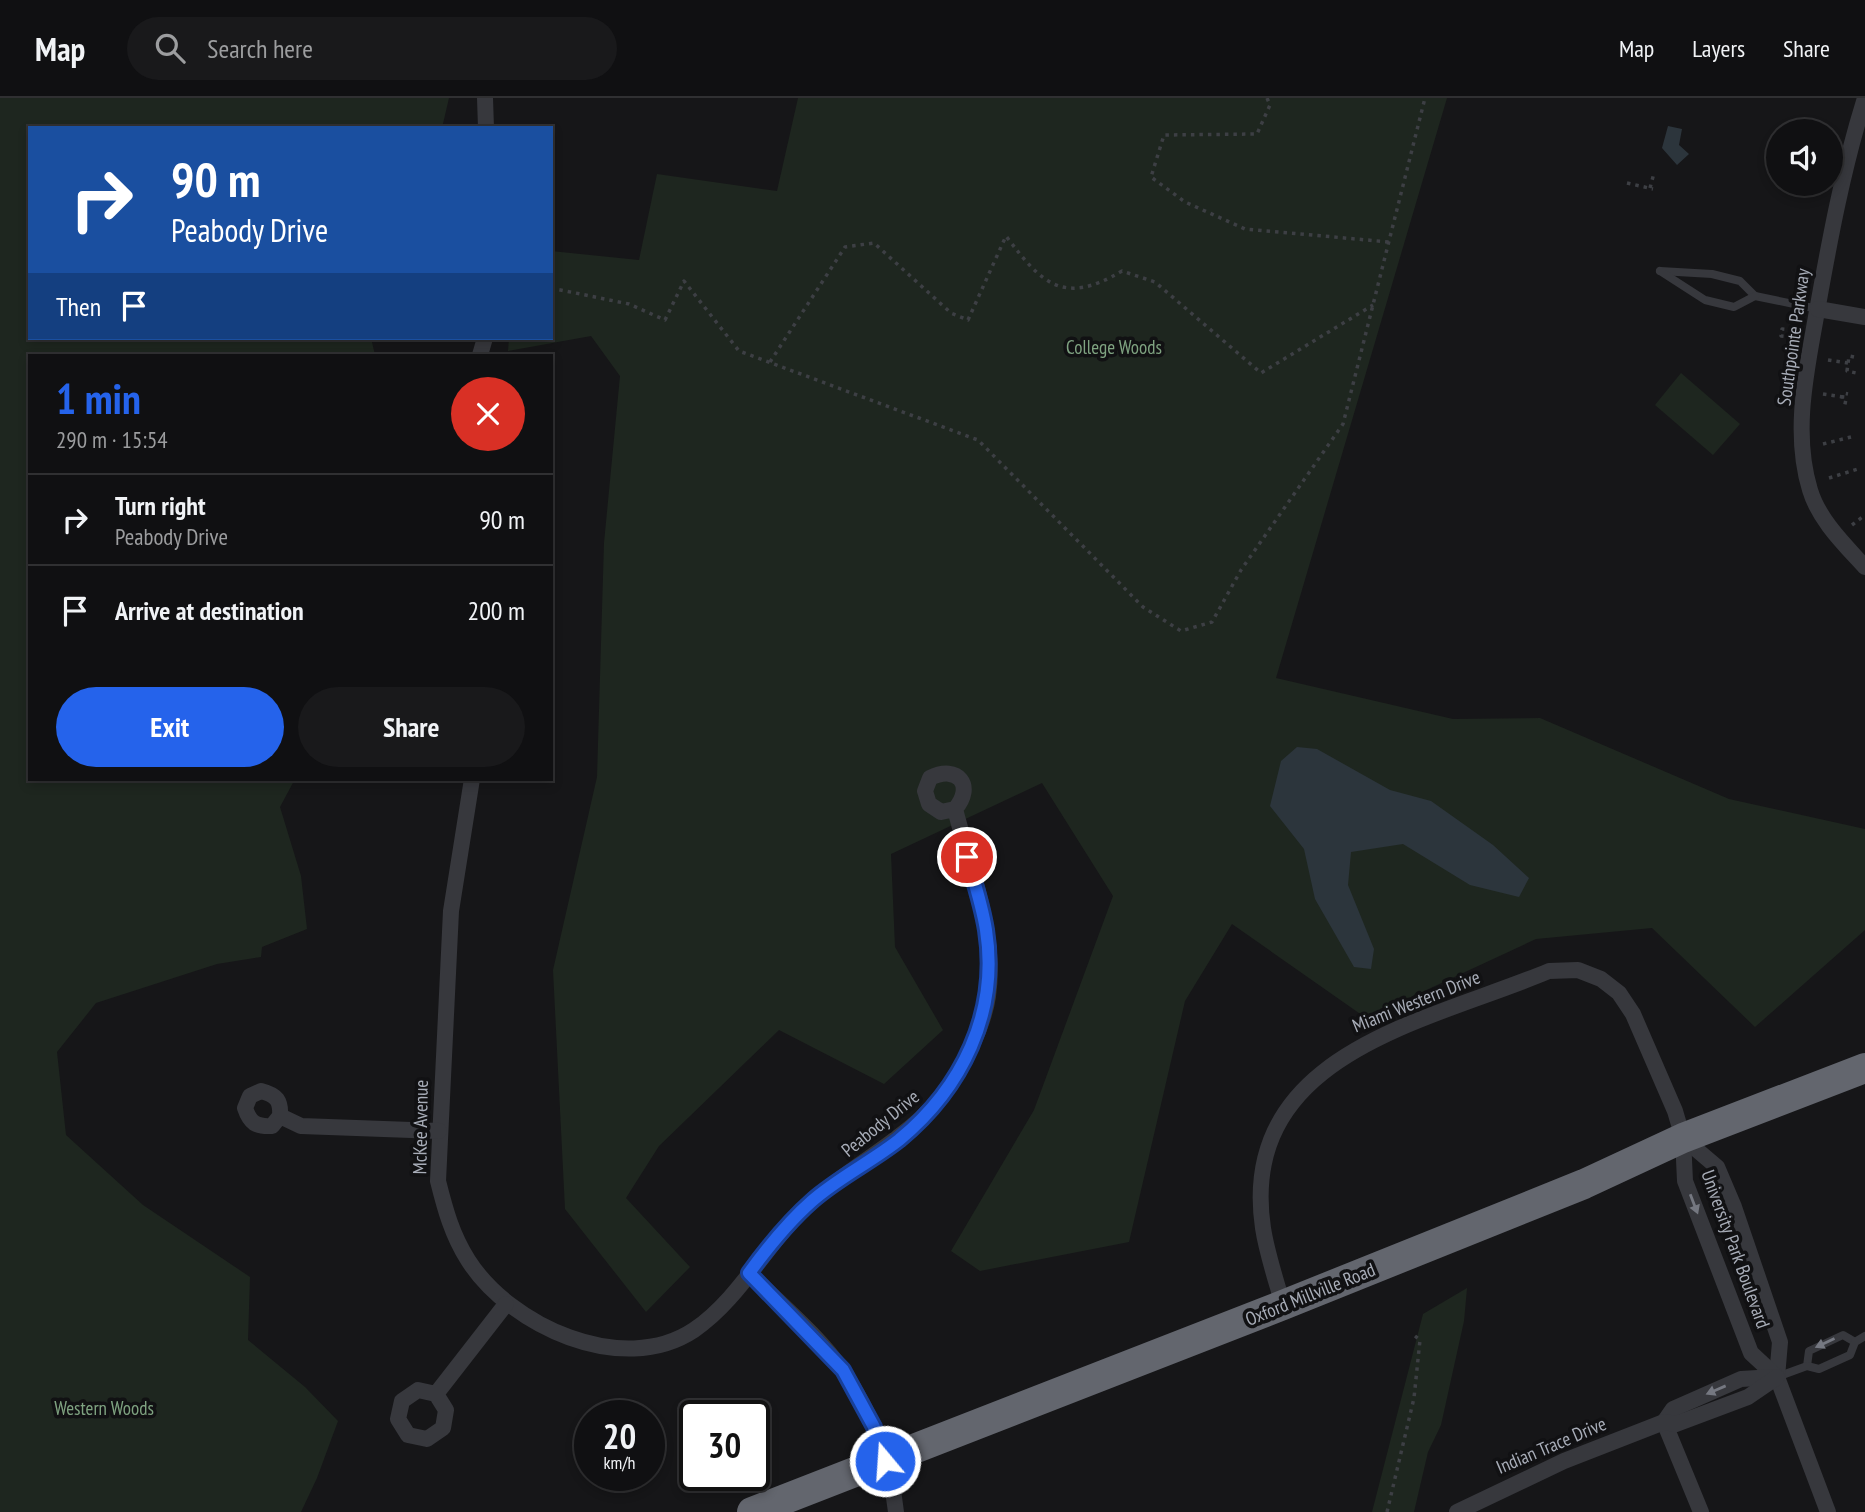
<!DOCTYPE html>
<html lang="en">
<head>
<meta charset="utf-8">
<style>
  body { margin:0; font-family:"PT Sans Narrow",sans-serif; background:#19191b; color:#f1f3f6; height:100vh; display:flex; flex-direction:column; font-size:26px; white-space:nowrap }
  * { box-sizing:border-box; margin:0 }
  p { font-size:23px; color:#9c9d9f }
  .icon { flex:none; width:38px; height:38px; fill:none; stroke:currentColor; stroke-width:2; stroke-linecap:round; stroke-linejoin:round }
  .map { position:relative; flex:1; overflow:hidden }
  .panel { position:absolute; left:28px; top:256px; width:525px; height:427px; display:flex; flex-direction:column; background:#101012; border-radius:0px; box-shadow:0 4px 10px #0003,0 0 0 2px #303032 }
  .panel>* { flex:none }
  .guide { position:absolute; left:28px; top:28px; width:525px; height:214px; border-radius:0px; box-shadow:0 4px 10px #0003,0 0 0 2px #303032; background:#1a4fa0; color:#fff; overflow:hidden }
  .controls { position:absolute; left:1766px; top:21px; display:grid; gap:14px }
  .controls a { display:grid; place-items:center; width:77px; height:77px; border-radius:50%; background:#101012; box-shadow:0 4px 10px #0003,0 0 0 2px #303032; font-size:35px }
  .speed { position:absolute; left:574px; top:1302px; display:flex; gap:14px; font-size:35px; font-weight:700; text-align:center }
  .speed>* { display:grid; place-content:center; width:91px; height:91px; border-radius:50%; background:#101012; box-shadow:0 4px 10px #0003,0 0 0 2px #303032; line-height:1 }
  .speed small { font-size:18px; font-weight:400 }
  .speed .limit { border:4px solid #111; border-radius:10px; background:#fff; color:#111 }
  .pin { position:absolute; display:grid; place-items:center; width:60px; height:60px; color:#fff; margin:-30px; border:4px solid #fff; border-radius:50%; box-shadow:0 2px 7px #0007 }
  .me { position:absolute; width:77px; margin:-38px; rotate:342deg; stroke-linejoin:round; filter:drop-shadow(0 0 5px #0008) }
  .turn { display:flex; align-items:center; gap:24px; height:147px; padding:0 28px; font-size:32px }
  .turn .icon { width:91px; height:91px; stroke-width:2.5 }
  .turn b { display:block; font-size:49px; line-height:60px }
  .then { display:flex; align-items:center; height:66px; padding:0 28px; background:#0003; gap:14px; font-size:26px }
  .round { display:grid; place-items:center; flex:none; width:74px; height:74px; border-radius:37px; background:#19191b }
  .head { display:flex; align-items:center; justify-content:space-between; height:119px; padding:0 28px }
  h1 { font-size:42px; font-weight:800; line-height:52px; color:#2563eb }
  .action { display:flex; gap:14px; margin-top:auto; padding:14px 28px }
  .action a { flex:1; height:80px; border-radius:42px; background:#2563eb; color:#fff; font-size:28px; font-weight:800; line-height:80px; text-align:center }
  .action a+a { background:#19191b; color:#f1f3f6 }
  ul { padding:0; list-style:none }
  li { display:flex; align-items:center; gap:21px; height:91px; padding:0 28px; border-top:2px solid #303032 }
  li div { flex:1 }
  li b { display:block; font-size:26px }
  li em { font-style:normal }
  header { display:flex; align-items:center; gap:42px; box-sizing:border-box; height:98px; padding:0 35px; background:#101012; border-bottom:2px solid #303032 }
  header strong { font-size:33px }
  nav { display:flex; gap:38px; margin-inline-start:auto; font-size:24px }
  .search { width:490px; height:63px; background:#19191b; display:flex; align-items:center; gap:18px; box-sizing:border-box; padding:0 24px; border-radius:38px; color:#9c9d9f; font-size:26px }
  .map>svg:first-child { display:block }
</style>
</head>
<body>
<header>
<strong>Map</strong>
<div class="search"><svg class="icon" aria-label="search" viewBox="0 0 24 24"><circle cx="10" cy="10" r="6"/><path d="M15 15l6 6"/></svg>Search here</div>
<nav><a>Map</a><a>Layers</a><a>Share</a></nav>
</header>
<div class="map">
<svg width="1865" height="1414" viewBox="0 0 1865 1414">
  <rect width="100%" height="100%" fill="#161618"/>
  <g fill="#1e261f">
    <polygon points="0,0 449,0 442,30 30,30 30,240 371,240 375,257 30,257 30,681 295,681 280,709 301,778 307,831 262,849 261,859 217,866 96,905 57,954 66,1037 143,1107 250,1179 248,1242 305,1289 338,1323 317,1380 301,1414 0,1414"/>
    <polygon points="798,0 1447,0 1276,580 1453,621 1540,620 1729,701 1865,731 1865,832 1755,929 1652,830 1536,841 1366,920 1232,826 1185,903 1129,1144 980,1173 951,1153 1034,1012 1113,798 1042,685 891,756 895,849 943,932 884,986 779,932 659,1048 626,1100 690,1169 646,1214 565,1111 553,872 597,679 604,445 620,278 591,238 508,253 509,240 551,240 551,153 639,162 657,76 777,93"/>
    <polygon points="1681,275 1740,326 1713,357 1655,307"/>
    <polygon points="1467,1190 1464,1223 1441,1327 1428,1354 1414,1414 1372,1414 1423,1216"/>
  </g>
  <g fill="#2c353c">
    <polygon points="1668,28 1682,31 1679,47 1689,56 1677,67 1662,50"/>
    <polygon points="1297,649 1317,651 1390,692 1431,703 1493,747 1529,780 1519,799 1470,787 1403,746 1351,754 1348,787 1374,851 1371,871 1354,869 1315,801 1304,751 1270,708 1281,663"/>
  </g>
  <g fill="none" stroke-linecap="round" stroke-linejoin="round">
    <g stroke="#3d3f44" stroke-width="3.5" stroke-dasharray="3.5 5" stroke-linecap="butt">
      <polyline points="1267,0 1270,7 1257,36 1164,37 1151,79 1185,104 1245,131 1389,144"/>
      <polyline points="1627,85 1653,91"/>
      <polyline points="1650,90 1654,75"/>
      <polyline points="551,190 629,206 665,222 684,183 739,253 978,342 1143,509 1181,533 1212,524 1241,472 1343,326 1425,0"/>
      <polyline points="1792,239 1781,238 1782,231 1793,232"/>
      <polyline points="1854,259 1849,258 1847,273 1856,275"/>
      <polyline points="1828,262 1848,265"/>
      <path d="M 770,264 L 845,149 L 874,145 L 951,215 L 968,222 L 1006,138 C 1042,186 1063,208 1122,173 L 1155,184 L 1261,275 L 1373,207"/>
      <polyline points="1823,296 1843,299"/>
      <polyline points="1847,305 1842,304 1843,295 1848,296"/>
      <polyline points="1823,346 1851,339"/>
      <polyline points="1829,380 1858,371"/>
      <polyline points="1852,427 1865,417"/>
      <polyline points="1387,1414 1414,1300 1420,1242 1415,1238"/>
    </g>
    <g stroke="#37383d" stroke-width="8">
      <polyline points="1660,173 1712,176 1740,183 1755,198 1818,211"/>
      <polyline points="1660,173 1705,202 1734,209 1755,198"/>
      <polyline points="1807,1268 1809,1253 1843,1237 1855,1244"/>
      <polyline points="1777,1279 1807,1268 1819,1271 1850,1257 1855,1244 1865,1238"/>
    </g>
    <g stroke="#37383d" stroke-width="16">
      <polyline points="485,0 486,30"/>
      <path d="M 1865,0 C 1843,70 1830,140 1817,213 C 1807,271 1792,333 1810,392 C 1819,422 1844,446 1865,469"/>
      <polyline points="1818,211 1865,219"/>
      <polyline points="480,257 485,240"/>
      <path d="M 472,681 L 451,813 L 438,1083 C 445,1111 452,1137 468,1162 C 509,1227 622,1280 694,1232 C 741,1200 768,1142 811,1104 C 871,1051 929,1035 967,958 C 976,939 985,919 988,898 C 997,836 970,770 955,711 C 975,688 958,666 930,680 L 925,693 L 929,706 L 941,714 L 955,711"/>
      <path d="M 280,1018 L 272,1028 C 256,1029 250,1025 245,1010 L 250,998 L 261,993 C 277,997 281,1003 280,1018 L 301,1028 L 439,1033"/>
      <polyline points="1683,1040 1717,1069 1734,1109 1780,1244 1777,1279"/>
      <path d="M 749,1175 C 780,1206 818,1237 843,1273 C 871,1314 891,1365 896,1414"/>
      <path d="M 1283,1207 C 1276,1182 1267,1156 1263,1130 C 1237,955 1428,924 1549,873 L 1578,872 L 1601,881 L 1619,895 L 1633,916 L 1675,1013 L 1683,1040 L 1685,1083 L 1751,1255 L 1777,1279 L 1828,1414"/>
      <polyline points="436,1296 446,1312 443,1330 427,1341 408,1337 398,1321 402,1303 418,1292 436,1296 506,1206"/>
      <polyline points="1664,1324 1673,1311 1741,1281 1774,1279"/>
      <polyline points="1664,1324 1701,1414"/>
      <polyline points="1457,1414 1564,1363 1664,1324 1676,1326 1748,1299 1777,1279"/>
    </g>
    <polyline stroke="#63666e" stroke-width="30" points="752,1414 1283,1207 1584,1086 1683,1040 1865,970"/>
  </g>
  <defs><path id="oneway-solid" d="M-6-.8H1V-3.2L6.5 0L1 3.2V.8H-6Z" transform="scale(1.75)"/></defs>
  <g fill="#757881">
    <use href="#oneway-solid" transform="translate(1694 1106) rotate(69)"/>
    <use href="#oneway-solid" transform="translate(1825 1245) rotate(155)"/>
    <use href="#oneway-solid" transform="translate(1716 1292) rotate(157)"/>
  </g>
  <g fill="none" stroke-linecap="round" stroke-linejoin="round">
    <defs>
      <path id="route" d="M 885,1363 L 874,1329 L 843,1272 L 749,1175 C 768,1149 787,1125 812,1103 C 838,1080 871,1064 899,1042 C 962,990 999,915 986,832 C 982,807 974,783 967,759"/>
    </defs>
    <use href="#route" stroke="#184099" stroke-width="18"/>
    <use href="#route" stroke="#2563eb" stroke-width="12"/>
  </g>
  <g text-anchor="middle" dominant-baseline="central" stroke-width="7" stroke-linejoin="round" paint-order="stroke">
    <g font-size="19" fill="#a8adb8" stroke="#111113">
      <text transform="translate(1793 239) rotate(-82)">Southpointe Parkway</text>
      <text transform="translate(1416 903) rotate(-22)">Miami Western Drive</text>
      <text transform="translate(880 1025) rotate(-39)">Peabody Drive</text>
      <text transform="translate(420 1029) rotate(-89)">McKee Avenue</text>
      <text transform="translate(1736 1151) rotate(70)">University Park Boulevard</text>
      <text transform="translate(1310 1196) rotate(-22)">Oxford Millville Road</text>
      <text transform="translate(1551 1347) rotate(-23)">Indian Trace Drive</text>
    </g>
    <g font-size="19" fill="#7fa381" stroke="#111113">
      <text x="1114" y="249">College Woods</text>
      <text x="104" y="1310">Western Woods</text>
    </g>
  </g>
</svg>
<div class="controls">
<a><svg class="icon" aria-label="sound" viewBox="0 0 24 24"><path d="M4 9h4l5-4v14l-5-4H4zM17 9q2 3 0 6"/></svg></a>
</div>
<div class="speed"><div>20<small>km/h</small></div><div class="limit">30</div></div>
<div class="pin" style="left:967px;top:759px;background:#d93025"><svg class="icon" aria-label="arrive" viewBox="0 0 24 24"><path d="M6 21V4h12l-3 4 3 4H6"/></svg></div>
<svg class="me" style="left:885px;top:1363px" viewBox="-20 -20 40 40"><circle r="17" fill="#2563eb" stroke="#fff" stroke-width="3"/><path d="M0-11L8 9 0 5-8 9z" fill="#fff"/></svg>
<div class="guide">
<div class="turn"><svg class="icon" aria-label="right" viewBox="0 0 24 24"><path d="M7 20v-9h11M14 6l5 5-5 5"/></svg><div><b>90 m</b>Peabody Drive</div></div>
<div class="then">Then<svg class="icon" aria-label="arrive" viewBox="0 0 24 24"><path d="M6 21V4h12l-3 4 3 4H6"/></svg></div>
</div>
<section class="panel">
<div class="head"><div><h1>1 min</h1><p>290 m · 15:54</p></div><a class="round" style="background:#d93025;color:#fff"><svg class="icon" aria-label="close" viewBox="0 0 24 24"><path d="M6 6l12 12M18 6L6 18"/></svg></a></div>
<ul>
<li><svg class="icon" aria-label="right" viewBox="0 0 24 24"><path d="M7 20v-9h11M14 6l5 5-5 5"/></svg><div><b>Turn right</b><p>Peabody Drive</p></div><em>90 m</em></li>
<li><svg class="icon" aria-label="arrive" viewBox="0 0 24 24"><path d="M6 21V4h12l-3 4 3 4H6"/></svg><div><b>Arrive at destination</b></div><em>200 m</em></li>
</ul>
<div class="action"><a>Exit</a><a>Share</a></div>
</section>
</div>
</body>
</html>
